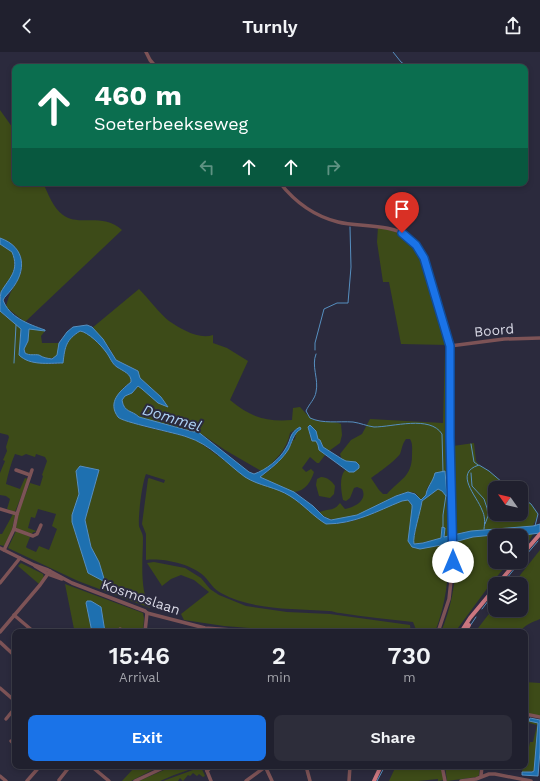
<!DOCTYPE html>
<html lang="en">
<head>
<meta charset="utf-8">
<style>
  body { margin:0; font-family:"Work Sans",sans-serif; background:#2d2d3a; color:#f1f3f6; height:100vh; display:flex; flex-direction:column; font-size:15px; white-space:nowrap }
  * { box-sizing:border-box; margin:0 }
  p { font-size:13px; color:#a2a3aa }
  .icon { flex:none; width:22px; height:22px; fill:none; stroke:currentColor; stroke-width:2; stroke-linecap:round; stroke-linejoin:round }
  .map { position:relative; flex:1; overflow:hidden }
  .side { position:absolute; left:12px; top:577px; width:516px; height:140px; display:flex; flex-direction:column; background:#20202e; border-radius:8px; box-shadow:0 2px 6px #0003,0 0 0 1px #3d3e4a }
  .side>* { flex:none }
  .guide { position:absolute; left:12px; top:12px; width:516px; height:122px; border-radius:8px; box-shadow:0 2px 6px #0003,0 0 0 1px #3d3e4a; background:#0b6e4f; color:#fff; overflow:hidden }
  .needle { width:26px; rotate:304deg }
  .controls { position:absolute; left:488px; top:429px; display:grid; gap:8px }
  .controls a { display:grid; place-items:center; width:40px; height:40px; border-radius:8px; background:#20202e; box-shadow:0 2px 6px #0003,0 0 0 1px #3d3e4a; font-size:20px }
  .pin { position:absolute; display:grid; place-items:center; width:34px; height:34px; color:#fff; margin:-41px -17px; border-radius:50% 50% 50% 0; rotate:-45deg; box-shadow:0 0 4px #0007 }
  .pin .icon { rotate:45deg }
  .me { position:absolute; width:44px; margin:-22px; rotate:0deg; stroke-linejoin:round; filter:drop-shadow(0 0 3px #0008) }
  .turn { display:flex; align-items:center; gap:14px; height:84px; padding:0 16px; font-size:18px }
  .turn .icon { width:52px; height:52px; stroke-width:2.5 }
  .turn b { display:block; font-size:28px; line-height:34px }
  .lanes { display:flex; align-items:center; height:38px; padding:0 16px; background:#0003; justify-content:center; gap:20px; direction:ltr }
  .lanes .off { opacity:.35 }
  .eta { display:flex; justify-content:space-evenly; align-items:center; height:68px; text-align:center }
  .eta b { font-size:24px; font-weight:600; line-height:28px }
  .primary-button { display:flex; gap:8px; margin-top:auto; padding:8px 16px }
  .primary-button a { flex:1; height:46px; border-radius:8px; background:#1a73e8; color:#fff; font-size:16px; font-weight:600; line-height:46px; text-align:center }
  .primary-button a+a { background:#2d2d3a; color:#f1f3f6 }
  header { display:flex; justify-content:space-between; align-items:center; height:52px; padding:0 16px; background:#20202e; font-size:18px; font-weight:600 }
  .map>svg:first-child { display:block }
</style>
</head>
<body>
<header><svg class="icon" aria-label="back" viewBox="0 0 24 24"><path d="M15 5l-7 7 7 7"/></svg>Turnly<svg class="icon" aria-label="share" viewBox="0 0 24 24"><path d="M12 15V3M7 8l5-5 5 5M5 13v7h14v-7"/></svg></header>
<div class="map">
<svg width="540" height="729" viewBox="0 0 540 729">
  <rect width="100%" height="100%" fill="#2b2a3d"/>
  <g fill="#3d4b18" fill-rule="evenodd">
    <path d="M 0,58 L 15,79 L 15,131 L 43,131 C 48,141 53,156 63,163 C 78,175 103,160 122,178 L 25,270 L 6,255 C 7,251 8,246 10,242 C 13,235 19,228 21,220 C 25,203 15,191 0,186 Z"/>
    <polygon points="378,175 406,183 424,206 448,293 401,292 389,230 383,230 377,190"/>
    <path d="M 0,192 L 12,200 C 19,216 10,229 0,241 Z"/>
    <path d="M 139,237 C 148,246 160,262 169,269 C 181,277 199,288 213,283 L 213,291 L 227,296 L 248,309 L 230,348 C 250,365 266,370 292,368 L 293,356 L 300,355 C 304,359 308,364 312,367 C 321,372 332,368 341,372 L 342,383 L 340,391 L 329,399 L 323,395 L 322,392 L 318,387 L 316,378 L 308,375 L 311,389 L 316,389 L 318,393 L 319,398 L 325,403 L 319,411 L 317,411 L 310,405 L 302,416 L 306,420 L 311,417 L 314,420 C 311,429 306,439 294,440 L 260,425 C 275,415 286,404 293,388 L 295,387 L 296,380 L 298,379 L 296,377 L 290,381 C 287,398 275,408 263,420 L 225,398 L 197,379 L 194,380 L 139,365 C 132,358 124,361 122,348 L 125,344 L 132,341 L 138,334 L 161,345 L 140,326 L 138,319 L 116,308 L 109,295 L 92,276 Z"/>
    <path d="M 0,259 L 21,277 L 19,303 L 33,310 L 53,312 L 63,311 C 65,294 66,288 80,279 C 90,280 101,292 106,300 C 110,305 112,312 117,315 C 123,319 132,322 131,330 L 123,336 L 114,356 L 119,366 L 146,375 L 188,385 L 199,390 L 250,427 L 276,436 L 291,444 L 326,472 C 355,473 377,459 402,448 L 408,448 L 412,453 L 412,456 L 408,489 L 420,497 L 451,491 L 449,494 C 449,524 446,552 435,580 L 417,580 L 413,570 C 389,567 365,565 340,561 C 336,561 333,559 329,559 C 292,556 254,559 221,541 C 213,537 210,530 204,524 C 191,512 163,506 146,508 L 146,482 L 142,472 L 148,427 L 149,426 L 164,431 L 165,428 L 146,422 C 142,431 138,464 139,474 C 140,478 143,481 143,486 C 143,507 139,537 150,556 L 78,529 L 8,496 L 16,479 L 30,485 L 26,495 L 27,496 L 36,500 L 39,494 L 49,498 L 57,477 L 52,474 L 56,462 L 38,457 L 35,466 L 31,465 L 28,476 L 36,479 L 35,480 L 33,480 L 32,482 L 16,476 L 19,459 L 30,431 L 40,434 L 43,424 L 42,423 L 47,409 L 45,405 L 36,402 L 35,405 L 26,402 L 22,404 L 15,402 C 11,411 8,422 6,432 L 20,437 L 25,426 L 28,427 L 15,460 L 7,457 L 10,447 L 6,444 L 0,443 L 0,421 L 5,409 L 3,408 L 7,399 L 6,395 L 9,385 L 8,383 L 0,381 ZM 82,414 L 99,418 L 85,468 L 91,495 L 99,510 L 88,521 L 72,470 L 79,442 L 76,419 Z"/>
    <path d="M 31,276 L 45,279 L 41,284 L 42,291 L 59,291 C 59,294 59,301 57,304 C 53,309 30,304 25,301 L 24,297 L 28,289 L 29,277 Z"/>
    <path d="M 445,297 L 449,297 L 447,372 L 450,483 L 444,486 L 445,476 L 442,476 L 441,486 L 418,492 L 415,492 L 413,490 L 422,449 L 438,437 L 442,439 L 446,444 L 447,444 L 433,429 L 427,436 L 426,443 L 421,448 C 419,446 417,442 415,441 C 397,432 345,486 320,461 L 320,460 C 330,456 333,460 340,451 L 345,457 C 355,455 368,448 362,437 L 357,435 L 354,436 L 350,446 L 346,449 L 343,448 C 341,439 339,425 345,418 L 349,420 L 352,410 L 346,409 L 342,408 L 340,402 L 351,388 L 362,382 L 370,367 L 443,371 ZM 406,387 L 410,387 C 413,392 412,397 412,403 C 412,425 400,427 387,442 L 383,442 L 379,438 L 371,426 C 377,422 396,408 400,402 C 402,397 402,392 406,387 Z"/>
    <polygon points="474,391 476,409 479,413 489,419 509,436 495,436 495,462 521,462 521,445 531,452 538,462 533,474 480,478 455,482 453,394"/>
    <path d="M 321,425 C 327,425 332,429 335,434 L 334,442 L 330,446 L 319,444 L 316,433 L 317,427 Z"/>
    <polygon points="13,462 15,463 12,478 4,494 0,493 0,482 2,482"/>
    <path d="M 504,482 L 533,482 L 529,489 L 521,498 L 521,484 L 495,484 L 495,510 L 509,510 L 489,534 L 455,580 L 441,580 C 453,552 458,519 455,489 L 473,485 Z"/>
    <path d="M 540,498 L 540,567 C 533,570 524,573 520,580 L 475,580 L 495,554 L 495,558 L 521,558 L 521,532 L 513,532 Z"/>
    <polygon points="154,510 185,516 201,526 210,537 219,543 246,554 287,560 330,562 410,573 411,580 410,580 409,577 406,576 402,578 401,580 264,577 224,574 184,568 181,562 209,540 194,528 181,523 171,527 162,534 147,511"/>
    <polygon points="21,511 43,522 44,526 39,532 18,514"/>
    <polygon points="65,532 143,561 144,566 143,580 131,580 125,576 122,580 105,580 101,555 91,549 86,551 92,580 72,580 74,577"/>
    <polygon points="525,630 540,631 540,664 525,661"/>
    <polygon points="529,669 538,671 534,719 522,720 523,714 525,714 530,690 533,690 537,673 529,671"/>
    <polygon points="132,714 160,714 131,729 122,729 134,716"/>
    <polygon points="173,714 200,714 174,723 160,729 139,729"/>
    <polygon points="396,714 441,714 444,728 438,729 438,727 418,729 389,729"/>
    <polygon points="445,714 480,714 479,723 477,725 447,729"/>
    <polygon points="201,715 205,724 203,725 199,722 197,724 193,721 190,724 188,723 183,729 180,726 178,729 163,729"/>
  </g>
  <g fill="#1e70b0" stroke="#568fc0">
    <path d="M 0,186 C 26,195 27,219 11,238 C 8,242 5,244 3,248 C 9,265 28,272 45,278 L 45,279 L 29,277 L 28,289 L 24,297 L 25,301 C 30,304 34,302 39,303 C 44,306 46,306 52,307 L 57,303 L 59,291 L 67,280 L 73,275 L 87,273 L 92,275 L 103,287 L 116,308 L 138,319 L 140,326 L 161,345 L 168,355 L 158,351 L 142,337 L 138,334 L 132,341 L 125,344 L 122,348 C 124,361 132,358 139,365 L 194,380 L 197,379 L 249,420 L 254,422 C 266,418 280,407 286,396 C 292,386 289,381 300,375 L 301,377 C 293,381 292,391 288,398 C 280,410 271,416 260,425 L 294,440 L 313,454 L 324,465 L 331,468 L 357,463 L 396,444 L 408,440 L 415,442 L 421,448 L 426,443 C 427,435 433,430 435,421 L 445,419 L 447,444 L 446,444 L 442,439 L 438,437 L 422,449 C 421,458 412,485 414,492 L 423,491 L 441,486 L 442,475 L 445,476 L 444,485 L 471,479 L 533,474 L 540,472 L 540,481 L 524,483 L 504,482 L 473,485 L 447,492 L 420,497 L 412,495 L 408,489 L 412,456 L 412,453 L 408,448 L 402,449 C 377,459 355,472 326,472 C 314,465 303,452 290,444 C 276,435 259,434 245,425 C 226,411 210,392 187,385 C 177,381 121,370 118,365 C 107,350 120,339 131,330 C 132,322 123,319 117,315 C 112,312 110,305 106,300 C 101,293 88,280 80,279 C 66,288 65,294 63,311 C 49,311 30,314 19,303 L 21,277 L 0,259 C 0,254 0,245 1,240 C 9,226 20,219 12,200 L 0,192 Z"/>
    <polygon points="310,373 316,379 318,387 320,388 323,395 342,407 346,409 356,410 359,413 359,416 354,420 349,420 319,398 318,393 316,389 312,389 308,375"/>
    <polygon points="80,414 99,418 85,468 91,495 99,510 105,530 88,521 72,470 72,463 79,442 76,419"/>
    <polygon points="87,549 91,549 101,555 105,580 92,580 86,551"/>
    <polygon points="530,666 540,668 540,699 538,724 522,723 522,720 532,720 534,719 538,671 529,669"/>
  </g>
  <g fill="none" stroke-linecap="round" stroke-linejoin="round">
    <g stroke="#568fc0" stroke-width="1">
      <polyline points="393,0 401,10 408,15"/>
      <polyline points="315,298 315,291 324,257 337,251 348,251 351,215 350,175"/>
      <path d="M 316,302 C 311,314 319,327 316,340 C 315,347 309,352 306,359 L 310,366 C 323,372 338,369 353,370 C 360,371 367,374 374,375 C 393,375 430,363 442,382 L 443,420"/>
      <polyline points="14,311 16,273"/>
      <polyline points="471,392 474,410 478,413"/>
      <polyline points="471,421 472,434 484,447 487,456 488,464 485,472"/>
      <polyline points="521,445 531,452 538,462 535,474"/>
      <polyline points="443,475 443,463 446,443"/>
      <path d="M 484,477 C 485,470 485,464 482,458 C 477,444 453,421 479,413 L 489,419 L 509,436"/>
      <polyline points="521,509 538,489"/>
      <polyline points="502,532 520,510"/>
      <polyline points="482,557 495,540"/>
      <polyline points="470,574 476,565"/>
      <polyline points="377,729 385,714"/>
    </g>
    <g stroke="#7d5356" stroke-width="3.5">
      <polyline points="146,0 150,8 156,15"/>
      <path d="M 280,131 C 295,150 314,164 338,170 C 357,175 392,172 407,184 C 414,190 419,198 424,206 L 450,294 L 449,385 L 453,510 L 449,547 L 438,580"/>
      <polyline points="450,294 504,287 540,286"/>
      <polyline points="16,418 30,423"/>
      <polyline points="0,457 17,462"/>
      <polyline points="14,477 33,484 37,482 41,473"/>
      <polyline points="0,496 34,513 48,518 72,531 145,559 147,561 205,576 261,580"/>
      <polyline points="4,498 14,477 17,462 32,418"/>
      <polyline points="35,514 48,522 62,527"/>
      <polyline points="0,531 20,506"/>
      <polyline points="14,563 34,580"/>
      <polyline points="120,577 124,580"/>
      <polyline points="0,580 40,533 50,519"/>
      <polyline points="145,580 147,561"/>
      <polyline points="0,590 15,604"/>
      <polyline points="0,636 15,649"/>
      <polyline points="525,662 540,665"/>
      <polyline points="6,667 15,656"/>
      <polyline points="11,689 15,693"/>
      <polyline points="91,714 109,729"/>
      <polyline points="205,714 211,729"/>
      <polyline points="265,714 272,729"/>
      <polyline points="306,714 310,729"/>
      <polyline points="442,714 445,729"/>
      <polyline points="207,719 212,714"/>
      <polyline points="0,724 6,729"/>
      <polyline points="481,724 482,714"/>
      <polyline points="59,728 70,714"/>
      <polyline points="27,729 40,714"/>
      <polyline points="135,729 167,714"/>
      <polyline points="246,729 265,715"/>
      <polyline points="349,729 350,714"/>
      <polyline points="461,729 476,727 489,722 495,722 531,729"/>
    </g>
    <g stroke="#cb767f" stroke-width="4">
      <polyline points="521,504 540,482"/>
      <polyline points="498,532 516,510"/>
      <polyline points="461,580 470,566 495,536"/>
      <polyline points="465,580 469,573"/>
      <polyline points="374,729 381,714"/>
    </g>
  </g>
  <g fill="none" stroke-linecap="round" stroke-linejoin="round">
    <defs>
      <polyline id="route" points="402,181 416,193 424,206 450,294 450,385 453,510"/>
    </defs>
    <use href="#route" stroke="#114b97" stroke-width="10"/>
    <use href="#route" stroke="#1a73e8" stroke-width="7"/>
  </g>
  <g text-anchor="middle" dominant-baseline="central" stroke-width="4" stroke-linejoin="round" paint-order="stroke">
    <g font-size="14" fill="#d8d8e5" stroke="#2b2a3d">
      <text transform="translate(494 278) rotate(-5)">Boord</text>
      <text transform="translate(141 545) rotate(19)">Kosmoslaan</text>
    </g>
    <g font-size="15" font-style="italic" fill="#aed2f5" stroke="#2b2a3d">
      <text transform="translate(172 366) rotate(17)">Dommel</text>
    </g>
  </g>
</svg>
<div class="controls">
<a><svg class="needle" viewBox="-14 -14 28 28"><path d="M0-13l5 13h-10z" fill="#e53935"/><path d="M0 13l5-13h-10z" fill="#a2a3aa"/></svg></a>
<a><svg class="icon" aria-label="search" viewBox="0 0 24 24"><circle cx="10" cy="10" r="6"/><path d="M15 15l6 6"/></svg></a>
<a><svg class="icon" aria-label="layers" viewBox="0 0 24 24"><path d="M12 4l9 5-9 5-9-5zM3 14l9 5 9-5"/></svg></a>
</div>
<div class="pin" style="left:402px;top:181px;background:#d93025"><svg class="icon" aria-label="arrive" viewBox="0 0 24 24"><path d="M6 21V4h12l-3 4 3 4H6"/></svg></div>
<svg class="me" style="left:453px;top:510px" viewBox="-20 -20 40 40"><circle r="19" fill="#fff"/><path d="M0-13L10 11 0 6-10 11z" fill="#1a73e8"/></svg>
<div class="guide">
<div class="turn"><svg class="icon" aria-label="ahead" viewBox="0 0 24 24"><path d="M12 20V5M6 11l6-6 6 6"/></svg><div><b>460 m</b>Soeterbeekseweg</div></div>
<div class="lanes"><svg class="icon off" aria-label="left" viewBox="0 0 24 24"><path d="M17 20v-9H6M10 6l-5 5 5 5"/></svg><svg class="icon" aria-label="ahead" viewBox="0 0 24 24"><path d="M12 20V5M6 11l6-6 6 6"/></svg><svg class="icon" aria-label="ahead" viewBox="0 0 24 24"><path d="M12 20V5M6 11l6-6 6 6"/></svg><svg class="icon off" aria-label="right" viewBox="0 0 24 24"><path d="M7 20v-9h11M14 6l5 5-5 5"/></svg></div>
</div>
<section class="side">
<div class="eta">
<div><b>15:46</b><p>Arrival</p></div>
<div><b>2</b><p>min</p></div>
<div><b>730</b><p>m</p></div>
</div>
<div class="primary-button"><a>Exit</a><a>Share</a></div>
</section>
</div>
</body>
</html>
